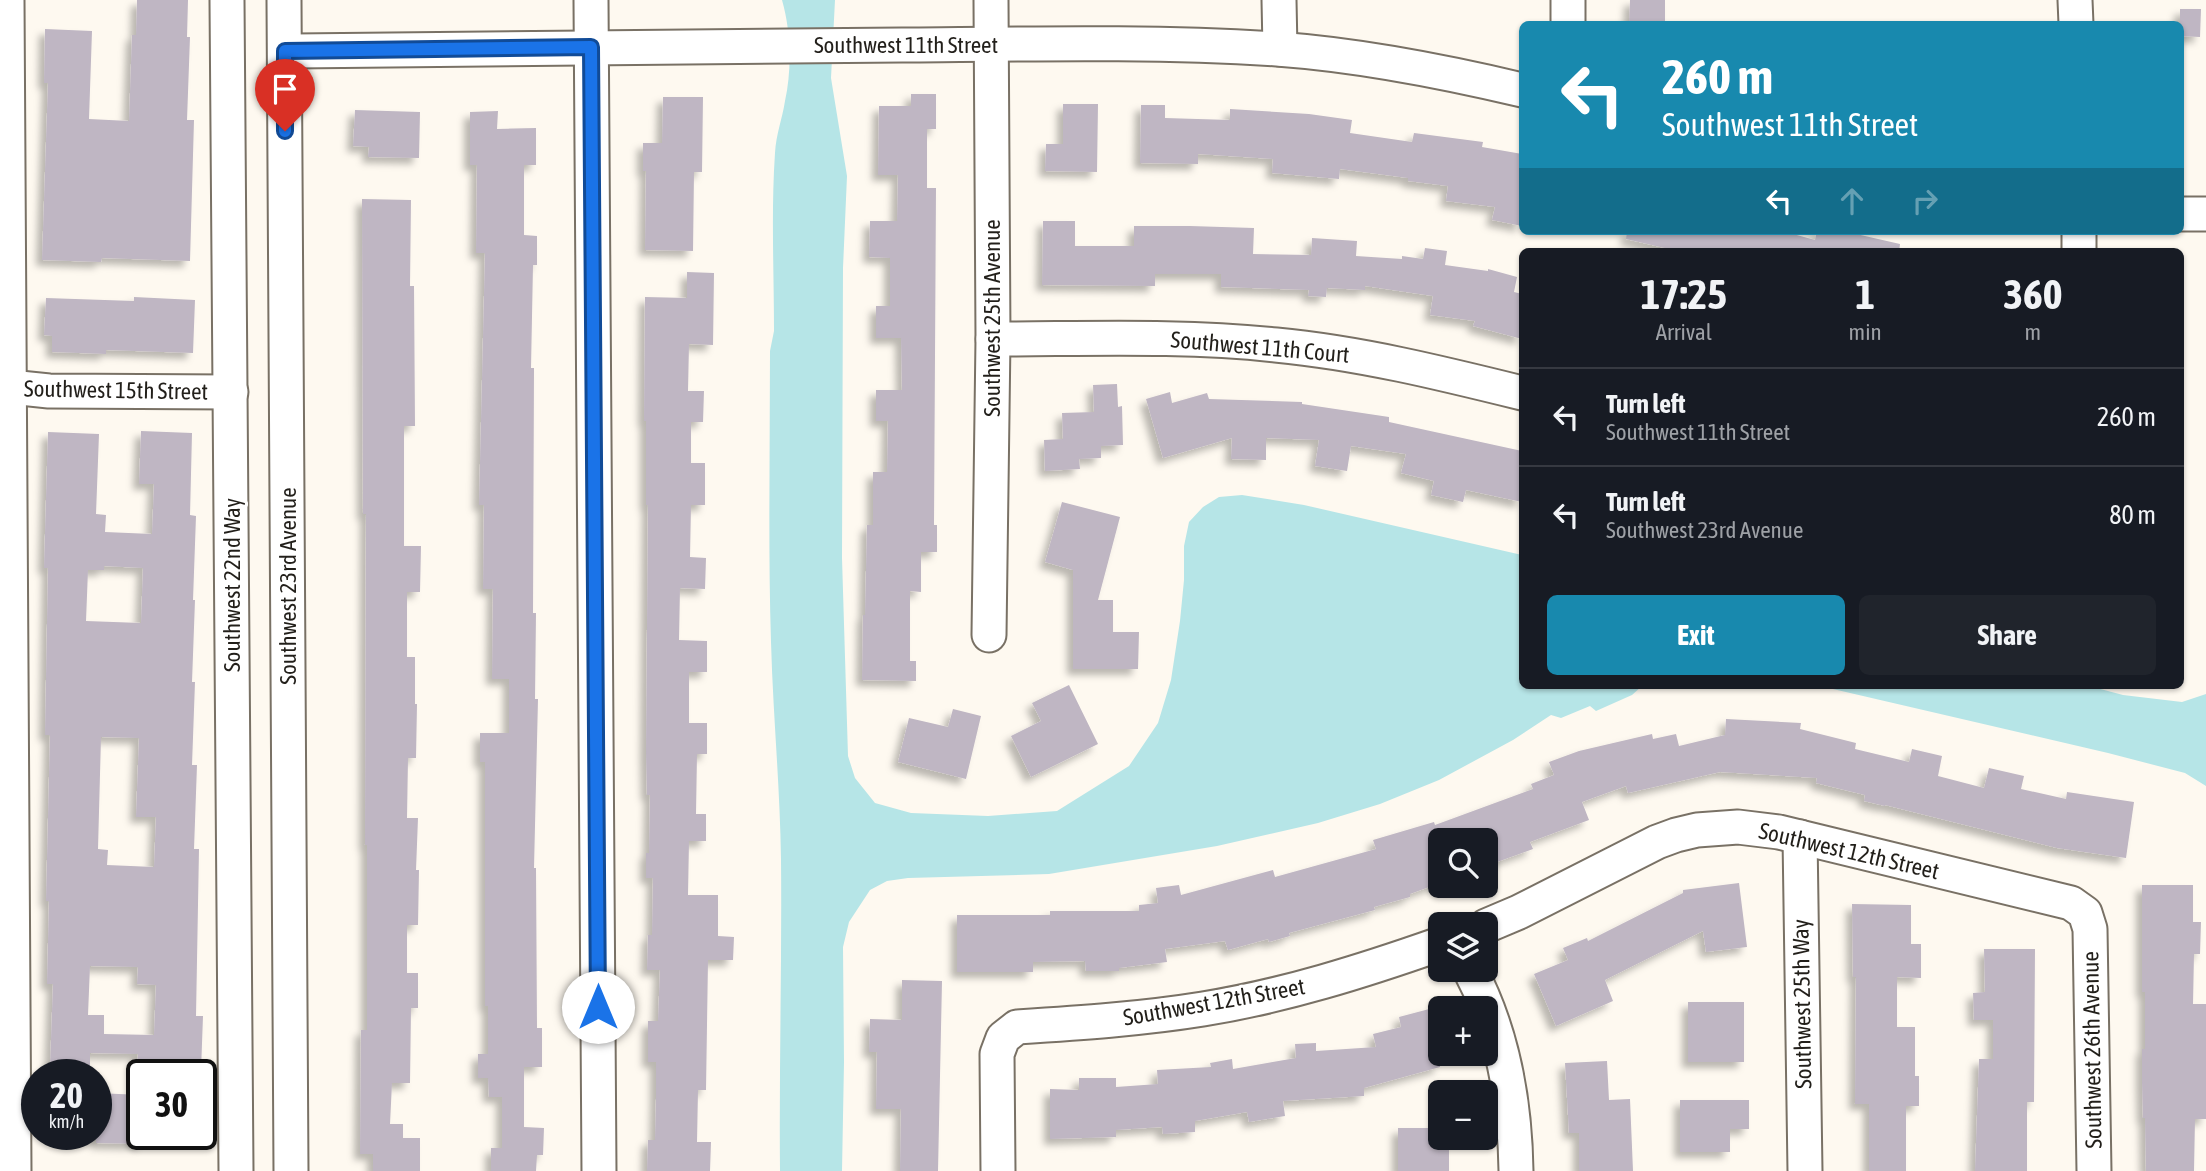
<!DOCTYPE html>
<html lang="en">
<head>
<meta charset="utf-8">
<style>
  body { margin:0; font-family:"Asap Condensed",sans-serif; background:#20242c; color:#f1f3f6; height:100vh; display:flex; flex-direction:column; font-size:26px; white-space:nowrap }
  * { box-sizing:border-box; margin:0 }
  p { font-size:23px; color:#9ea1a6 }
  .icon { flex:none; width:38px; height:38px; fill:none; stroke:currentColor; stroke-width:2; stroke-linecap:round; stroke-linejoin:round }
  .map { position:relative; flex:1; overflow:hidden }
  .side { position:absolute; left:1519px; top:248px; width:665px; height:441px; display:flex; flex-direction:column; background:#171b24; border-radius:10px; box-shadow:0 2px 5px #0004 }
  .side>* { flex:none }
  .banner { position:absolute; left:1519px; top:21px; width:665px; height:214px; border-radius:10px; box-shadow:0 2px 5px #0004; background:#1889ae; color:#fff; overflow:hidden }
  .controls { position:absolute; left:1428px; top:828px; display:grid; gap:14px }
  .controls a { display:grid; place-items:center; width:70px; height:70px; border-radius:10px; background:#171b24; box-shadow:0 2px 5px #0004; font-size:35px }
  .speed { position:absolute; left:21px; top:1059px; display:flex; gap:14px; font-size:35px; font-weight:700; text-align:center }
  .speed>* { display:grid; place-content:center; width:91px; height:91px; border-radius:50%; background:#171b24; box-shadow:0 2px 5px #0004; line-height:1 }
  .speed small { font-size:18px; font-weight:400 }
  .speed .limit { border:4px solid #111; border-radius:10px; background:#fff; color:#111 }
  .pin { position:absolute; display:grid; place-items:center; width:60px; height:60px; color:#fff; margin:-72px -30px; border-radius:50% 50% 50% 0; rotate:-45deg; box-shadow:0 0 7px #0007 }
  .pin .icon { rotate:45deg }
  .me { position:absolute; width:77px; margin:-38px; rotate:0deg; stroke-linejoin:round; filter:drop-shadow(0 0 5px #0008) }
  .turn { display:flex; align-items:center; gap:24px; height:147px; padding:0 28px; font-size:32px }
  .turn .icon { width:91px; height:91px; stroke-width:2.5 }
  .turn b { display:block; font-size:49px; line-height:60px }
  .lanes { display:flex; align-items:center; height:66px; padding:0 28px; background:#0003; justify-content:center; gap:35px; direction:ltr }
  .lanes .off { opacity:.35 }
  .eta { display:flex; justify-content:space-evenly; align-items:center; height:119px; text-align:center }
  .eta b { font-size:42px; font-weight:700; line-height:49px }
  .cta { display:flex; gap:14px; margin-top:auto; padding:14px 28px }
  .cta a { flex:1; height:80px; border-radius:10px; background:#1889ae; color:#fff; font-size:28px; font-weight:700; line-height:80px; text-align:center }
  .cta a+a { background:#20242c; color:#f1f3f6 }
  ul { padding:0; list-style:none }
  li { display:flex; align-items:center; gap:21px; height:98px; padding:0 28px; border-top:2px solid #363941 }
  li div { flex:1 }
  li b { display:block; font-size:26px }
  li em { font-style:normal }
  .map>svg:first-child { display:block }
</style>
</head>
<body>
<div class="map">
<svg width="2206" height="1171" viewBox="0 0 2206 1171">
  <defs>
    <filter id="shadow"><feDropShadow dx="-6" dy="6" stdDeviation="3.5" flood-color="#0004"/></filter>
  </defs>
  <rect width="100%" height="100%" fill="#fef9f0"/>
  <g fill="#b6e5e7">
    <path d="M 782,0 L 835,0 L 831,78 L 847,176 L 843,268 L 842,558 L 848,756 L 855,778 L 875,803 L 911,813 L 988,816 L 1057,811 L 1129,766 L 1158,723 L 1171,680 L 1180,621 L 1184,580 L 1184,546 L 1189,522 L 1203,507 L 1219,497 L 1242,495 L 1304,505 L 1522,555 L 1522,686 L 1642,686 L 1632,695 L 1596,711 L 1590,706 L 1561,718 L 1551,715 L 1513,740 L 1439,780 L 1380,804 L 1318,823 L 1217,846 L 1049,874 L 908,878 L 887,881 L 870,890 L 849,922 L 843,947 L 844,1062 L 842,1171 L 780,1171 C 779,1067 782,963 781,859 C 780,787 773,714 771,642 C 768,545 770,448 770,351 L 774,331 C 774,272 771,212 775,153 C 776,134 782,120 785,101 C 792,69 791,31 782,0 Z"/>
    <polygon points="1820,686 2089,686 2123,695 2182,702 2206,694 2206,786 2185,773 2108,753"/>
  </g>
  <g fill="#bfb6c3" fill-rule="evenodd" filter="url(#shadow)">
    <polygon points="137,0 188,0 187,37 190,37 187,120 194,120 190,261 102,258 101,262 42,260 48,83 44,83 45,29 92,31 89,119 129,121 132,35 136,35"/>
    <polygon points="1630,0 1665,0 1665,24 1629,24"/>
    <polygon points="2180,9 2201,9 2200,37 2180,36"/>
    <polygon points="911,94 936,94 936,129 927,129 927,188 936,188 934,525 937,525 937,552 921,552 921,592 910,591 910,661 916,661 916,681 862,680 863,615 865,615 867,525 873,525 873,472 887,472 888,421 876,421 876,390 902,390 901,338 876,338 876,306 890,306 890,258 869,257 870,221 897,221 898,175 878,175 879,106 911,106"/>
    <polygon points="663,97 703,97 702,172 694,172 693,251 645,250 646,171 643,171 643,143 662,143"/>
    <polygon points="1063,104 1098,104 1097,172 1045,171 1046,144 1063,144"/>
    <polygon points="1141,105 1165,105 1165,118 1230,120 1230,109 1309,114 1352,120 1350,133 1412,142 1414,133 1483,142 1482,147 1522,154 1522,226 1492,220 1495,207 1446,201 1448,186 1408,181 1408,178 1340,169 1339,179 1272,173 1273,159 1198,154 1198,164 1140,163"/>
    <polygon points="355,110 420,112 419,158 368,157 369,147 353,146"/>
    <polygon points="498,111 497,129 536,128 536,165 524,165 524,235 537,236 537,265 533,265 531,368 534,368 533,613 536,613 535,699 538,699 534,868 536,868 537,1028 542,1028 542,1067 524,1067 524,1127 544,1128 543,1155 537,1155 536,1171 491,1171 491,1148 502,1148 502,1097 489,1097 488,1078 478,1078 478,1054 488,1054 488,1006 485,1006 485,762 480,762 480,733 509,733 509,679 492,679 493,589 483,589 484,505 479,505 485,253 476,253 477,165 470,165 470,112"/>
    <polygon points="362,199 411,200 410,286 414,286 415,426 404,426 404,546 421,546 420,592 407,592 407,657 415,657 415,704 417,704 416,758 408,758 407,818 418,818 416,870 419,870 418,925 407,925 407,973 418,973 418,1008 411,1008 410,1083 392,1083 390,1124 403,1124 403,1138 420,1138 420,1171 373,1171 373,1154 360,1154 361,1030 367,1030 367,845 365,845 366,514 363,514"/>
    <polygon points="1043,221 1075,221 1075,246 1134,246 1134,226 1190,226 1254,228 1253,254 1311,255 1312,238 1357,241 1356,256 1402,259 1402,256 1423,259 1425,248 1447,251 1445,265 1488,271 1488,269 1517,277 1514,292 1522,294 1522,339 1473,326 1475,321 1430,315 1433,296 1365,286 1365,290 1327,288 1326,297 1308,296 1309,290 1221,287 1221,274 1155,274 1155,286 1042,285"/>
    <polygon points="1627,231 1782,231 1815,240 1817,231 1843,231 1900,244 1899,252 1682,252 1626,239"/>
    <polygon points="687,272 714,273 713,345 689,344 688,391 704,391 703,422 691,422 691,463 705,463 705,505 691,505 690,557 706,558 705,589 680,588 679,640 707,641 707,672 689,672 689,723 707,723 707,754 697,754 696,814 706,814 706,841 689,841 688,895 718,895 718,936 734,937 733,960 708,960 706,1090 698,1090 697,1142 711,1142 710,1171 647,1171 648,1140 655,1140 656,1099 656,1062 648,1062 648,1021 658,1021 660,970 647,970 648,935 652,935 653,878 646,878 646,853 649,853 650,795 647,795 646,753 648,505 646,505 646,421 644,421 645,297 687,298"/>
    <polygon points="134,297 195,300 193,353 106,350 106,354 52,352 52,336 44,335 46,298 134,301"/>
    <polygon points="1117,384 1118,407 1122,406 1123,445 1101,446 1101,458 1079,459 1080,469 1045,471 1044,440 1063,439 1062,413 1094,412 1093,385"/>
    <polygon points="1170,392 1172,403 1207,393 1209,399 1302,402 1302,404 1389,417 1389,422 1522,451 1522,502 1466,490 1463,502 1431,495 1434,481 1401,473 1406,454 1351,446 1347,471 1315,466 1319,440 1266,438 1266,460 1231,459 1232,438 1163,458 1146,399"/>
    <path d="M 141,431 L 192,433 L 190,515 L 196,516 L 193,600 L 195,600 L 192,682 L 195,682 L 192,765 L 197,765 L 194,849 L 199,849 L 196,1016 L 203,1016 L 201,1071 L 137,1069 L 138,1054 L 90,1053 L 90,1070 L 50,1068 L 53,984 L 47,984 L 49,901 L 46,901 L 50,735 L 45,735 L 48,568 L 44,568 L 48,432 L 99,434 L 96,514 L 106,515 L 105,532 L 152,534 L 154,484 L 139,484 ZM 104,566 L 143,568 L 141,623 L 86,621 L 88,570 L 104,570 ZM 101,737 L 139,738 L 136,817 L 156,817 L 154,867 L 107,865 L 108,850 L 98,849 ZM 90,966 L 138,967 L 137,984 L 156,985 L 154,1035 L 104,1034 L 104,1015 L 88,1015 Z"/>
    <polygon points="1062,502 1120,517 1098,600 1113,600 1113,632 1139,632 1138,669 1073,669 1073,570 1045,562"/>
    <polygon points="1069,685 1098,744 1031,777 1011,736 1041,721 1032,703"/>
    <polygon points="953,709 981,716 966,779 898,762 909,718 948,727"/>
    <polygon points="1726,719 1801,723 1800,729 1856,743 1855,749 1909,762 1912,749 1942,756 1938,776 1984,788 1989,768 2024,776 2021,789 2066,799 2067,792 2134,802 2126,858 2057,848 1885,805 1885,806 1864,801 1865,795 1816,783 1817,778 1720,772 1628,793 1626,786 1582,802 1589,820 1530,842 1533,849 1486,866 1486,840 1440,840 1440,883 1410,894 1410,897 1374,907 1375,910 1289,933 1290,936 1269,942 1268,939 1228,950 1225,941 1165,949 1167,962 1119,968 1119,971 1086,971 1085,961 1033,962 1033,972 957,972 957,915 1050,915 1050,911 1139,911 1139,905 1158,903 1156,888 1179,885 1181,895 1273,870 1275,877 1376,849 1373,840 1434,822 1435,825 1533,789 1531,784 1554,775 1549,762 1579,751 1652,734 1653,739 1676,734 1679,746 1725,735"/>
    <polygon points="1739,883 1747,947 1706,952 1703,931 1605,980 1613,1001 1556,1026 1534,974 1568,960 1563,948 1587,938 1588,941 1683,893 1683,890"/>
    <polygon points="2142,885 2193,885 2193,922 2201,922 2200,954 2194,954 2193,1004 2206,1004 2206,1119 2195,1119 2194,1171 2146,1171 2145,1118 2143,1118 2142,1082 2142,1049 2145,1049 2145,992 2142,992"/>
    <polygon points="1852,904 1911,905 1911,944 1921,944 1921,978 1897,977 1897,1027 1915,1027 1915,1076 1919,1076 1919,1106 1906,1106 1906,1171 1869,1171 1869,1104 1855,1104 1856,977 1853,977"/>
    <polygon points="1984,949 2035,949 2034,1102 2027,1102 2027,1171 1975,1171 1979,1059 1993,1059 1993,1020 1974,1020 1973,993 1985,992"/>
    <polygon points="902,980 942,981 938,1171 900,1171 901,1109 876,1109 877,1052 869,1052 870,1019 902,1020"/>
    <rect x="1688" y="1002" width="56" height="60"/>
    <polygon points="1433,1008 1440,1036 1440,1067 1364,1088 1364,1096 1283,1101 1285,1116 1249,1122 1247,1112 1195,1121 1195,1132 1163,1134 1162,1127 1116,1130 1116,1137 1050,1139 1050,1089 1079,1090 1079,1078 1116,1078 1116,1087 1158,1084 1157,1070 1211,1067 1210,1063 1232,1059 1233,1069 1296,1058 1295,1044 1316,1043 1316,1051 1376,1047 1373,1034 1401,1027 1399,1017"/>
    <polygon points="1607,1061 1609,1100 1630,1099 1633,1171 1579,1171 1579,1133 1569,1133 1565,1063"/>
    <polygon points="96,1093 142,1095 142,1144 96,1143"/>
    <polygon points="1680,1100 1749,1100 1749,1129 1730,1129 1730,1152 1680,1152"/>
    <polygon points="1398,1128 1440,1128 1440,1138 1449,1138 1449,1171 1398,1171"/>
  </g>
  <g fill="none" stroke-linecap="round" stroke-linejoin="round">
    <defs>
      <g id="minor">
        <polyline points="7,0 14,1171"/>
        <polyline points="227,0 236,1171"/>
        <polyline points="284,0 291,1171"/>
        <polyline points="591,0 599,1171"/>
        <polyline points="1279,0 1280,49"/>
        <polyline points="1568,0 1568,24"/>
        <polyline points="2075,0 2076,24"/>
        <path d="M 285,51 C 491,50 697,46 902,45 C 1027,44 1152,41 1277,49 C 1359,55 1442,71 1522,90"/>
        <polyline points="2180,214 2206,214"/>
        <polyline points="2079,231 2079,252"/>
        <path d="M 993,339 C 1087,339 1182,335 1276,345 C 1360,353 1441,373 1522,393"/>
        <polyline points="0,386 49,391 231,392"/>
        <polyline points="989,635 993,339 991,0"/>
        <polyline points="1800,837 1805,1171"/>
        <polyline points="1486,926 1519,912 1657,842 1676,835 1697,830 1738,827 1779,832 2071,903 2085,913 2090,929 2094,1171"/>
        <path d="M 1470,970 C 1503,1032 1515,1101 1516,1171"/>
        <path d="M 998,1171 L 997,1054 L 1003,1038 L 1017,1027 C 1079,1023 1141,1019 1203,1009 C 1284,996 1363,971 1440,944"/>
      </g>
    </defs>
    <use href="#minor" stroke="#797165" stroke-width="37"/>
    <use href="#minor" stroke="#fff" stroke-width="33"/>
  </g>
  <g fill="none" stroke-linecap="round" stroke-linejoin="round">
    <defs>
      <polyline id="route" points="285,131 285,51 591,47 598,1007"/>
    </defs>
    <use href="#route" stroke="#114b97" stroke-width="18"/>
    <use href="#route" stroke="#1a73e8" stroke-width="12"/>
  </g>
  <g text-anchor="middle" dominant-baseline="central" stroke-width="6" stroke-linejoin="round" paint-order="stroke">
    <g font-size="23" fill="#221f1a" stroke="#fff">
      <text x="906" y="45">Southwest 11th Street</text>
      <text transform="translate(992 318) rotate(-90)">Southwest 25th Avenue</text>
      <text transform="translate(1260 347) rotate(5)">Southwest 11th Court</text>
      <text transform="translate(116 390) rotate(1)">Southwest 15th Street</text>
      <text transform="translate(232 585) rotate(-90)">Southwest 22nd Way</text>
      <text transform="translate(288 586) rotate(-90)">Southwest 23rd Avenue</text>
      <text transform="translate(1849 851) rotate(13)">Southwest 12th Street</text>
      <text transform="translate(1214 1002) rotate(-10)">Southwest 12th Street</text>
      <text transform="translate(1802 1004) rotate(-91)">Southwest 25th Way</text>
      <text transform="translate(2092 1050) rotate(-91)">Southwest 26th Avenue</text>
    </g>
  </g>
</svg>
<div class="controls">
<a><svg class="icon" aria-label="search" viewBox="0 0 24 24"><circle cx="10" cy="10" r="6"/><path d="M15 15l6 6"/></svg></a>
<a><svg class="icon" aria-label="layers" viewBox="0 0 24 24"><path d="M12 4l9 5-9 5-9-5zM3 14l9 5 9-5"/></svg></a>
<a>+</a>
<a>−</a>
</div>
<div class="speed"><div>20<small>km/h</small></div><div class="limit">30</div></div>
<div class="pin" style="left:285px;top:131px;background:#d93025"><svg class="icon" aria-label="arrive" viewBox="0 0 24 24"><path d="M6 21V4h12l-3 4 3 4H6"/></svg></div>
<svg class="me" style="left:598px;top:1007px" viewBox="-20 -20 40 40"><circle r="19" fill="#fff"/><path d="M0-13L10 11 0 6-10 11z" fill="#1a73e8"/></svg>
<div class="banner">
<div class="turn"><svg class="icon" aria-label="left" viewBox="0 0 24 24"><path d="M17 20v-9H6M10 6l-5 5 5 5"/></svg><div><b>260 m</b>Southwest 11th Street</div></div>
<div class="lanes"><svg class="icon" aria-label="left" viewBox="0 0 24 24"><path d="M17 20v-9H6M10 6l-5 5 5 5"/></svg><svg class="icon off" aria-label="ahead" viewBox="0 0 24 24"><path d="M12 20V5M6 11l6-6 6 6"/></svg><svg class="icon off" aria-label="right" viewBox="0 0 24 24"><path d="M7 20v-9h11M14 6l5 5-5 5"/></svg></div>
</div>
<section class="side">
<div class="eta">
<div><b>17:25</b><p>Arrival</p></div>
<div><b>1</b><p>min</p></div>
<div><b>360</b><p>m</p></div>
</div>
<ul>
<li><svg class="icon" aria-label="left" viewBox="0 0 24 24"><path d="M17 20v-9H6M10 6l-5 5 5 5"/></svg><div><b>Turn left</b><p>Southwest 11th Street</p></div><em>260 m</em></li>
<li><svg class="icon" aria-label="left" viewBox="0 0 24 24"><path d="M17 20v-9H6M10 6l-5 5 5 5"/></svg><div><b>Turn left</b><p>Southwest 23rd Avenue</p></div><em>80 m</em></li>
</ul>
<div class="cta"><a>Exit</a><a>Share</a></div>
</section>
</div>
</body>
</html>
